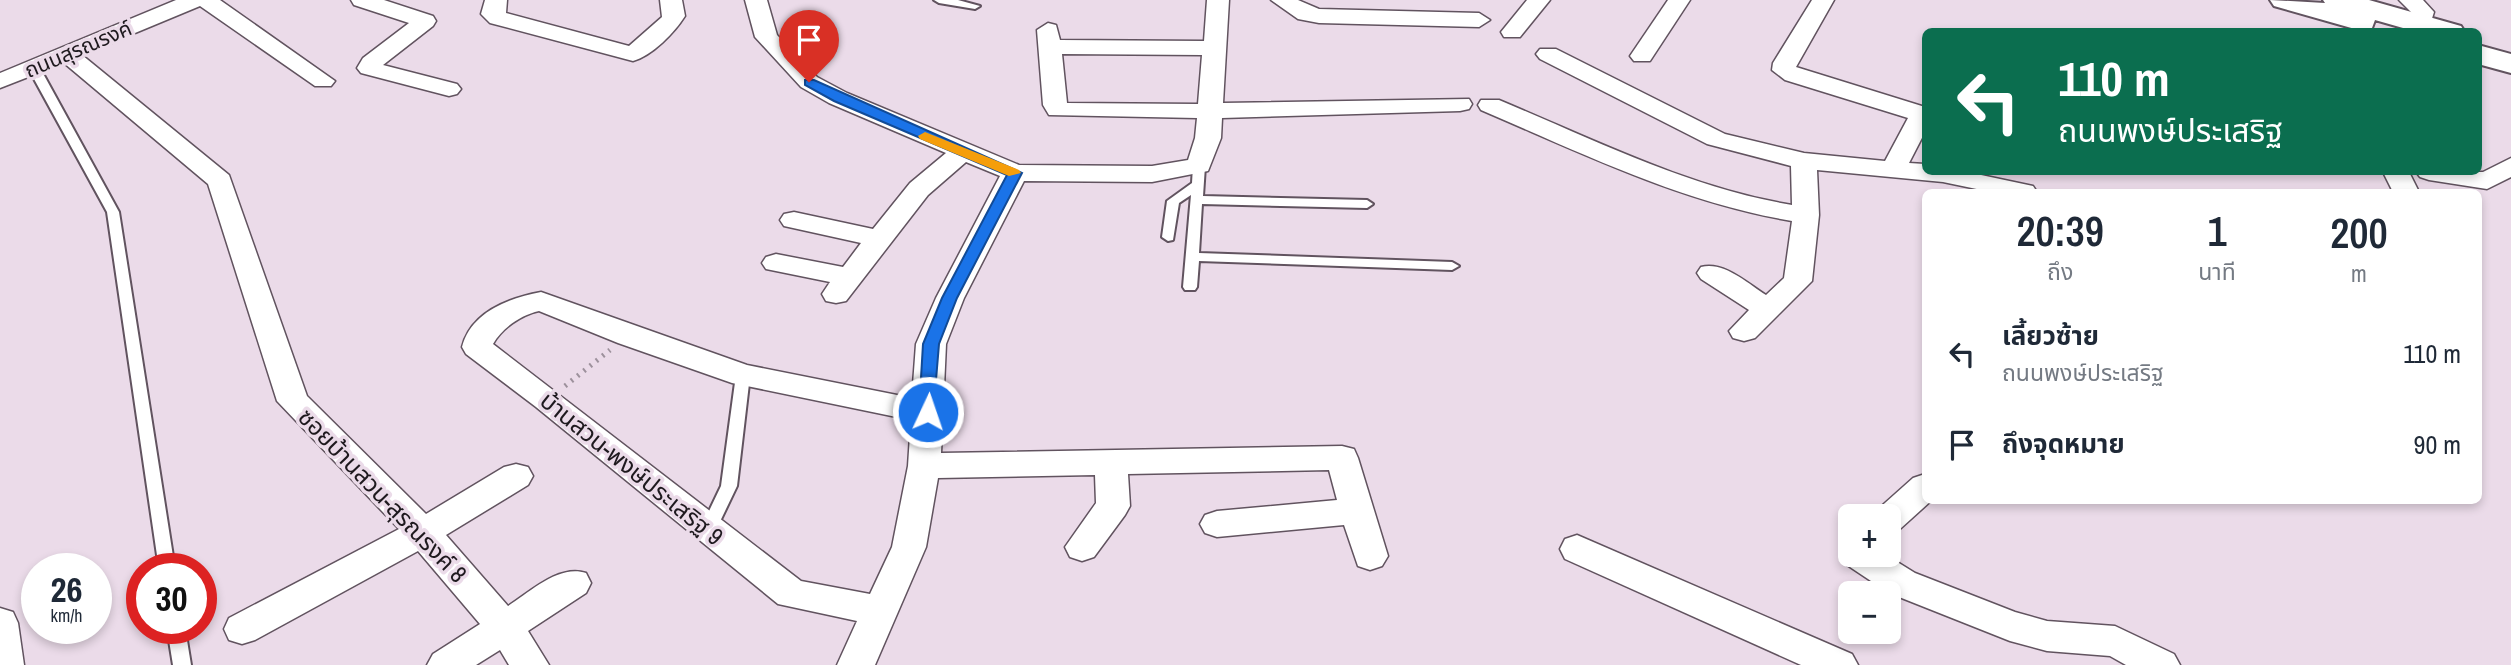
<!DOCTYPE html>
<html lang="th">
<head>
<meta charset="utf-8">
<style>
  body { margin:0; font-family:"Archivo Narrow","Noto Sans Thai",sans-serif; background:#f2f2f3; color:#1f2937; height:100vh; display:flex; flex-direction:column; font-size:26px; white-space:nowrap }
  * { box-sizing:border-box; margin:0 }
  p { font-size:23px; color:#747a83 }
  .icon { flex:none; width:38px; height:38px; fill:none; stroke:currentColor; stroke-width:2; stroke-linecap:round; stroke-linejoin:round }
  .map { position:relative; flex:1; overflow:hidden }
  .details { position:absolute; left:1922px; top:189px; width:560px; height:315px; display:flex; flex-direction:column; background:#fff; border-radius:10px; box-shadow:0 4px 10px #0003 }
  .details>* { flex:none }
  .hud { position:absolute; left:1922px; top:28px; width:560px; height:147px; border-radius:10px; box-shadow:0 4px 10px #0003; background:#0b6e4f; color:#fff; overflow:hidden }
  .buttons { position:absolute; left:1838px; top:504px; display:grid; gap:14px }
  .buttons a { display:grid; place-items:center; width:63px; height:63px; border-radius:10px; background:#fff; box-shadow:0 4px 10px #0003; font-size:35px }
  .speed { position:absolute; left:21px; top:553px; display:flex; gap:14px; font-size:35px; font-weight:700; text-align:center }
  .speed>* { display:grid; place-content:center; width:91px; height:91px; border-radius:50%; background:#fff; box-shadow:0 4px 10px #0003; line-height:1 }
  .speed small { font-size:18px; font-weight:400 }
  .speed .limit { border:10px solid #d22; background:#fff; color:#111 }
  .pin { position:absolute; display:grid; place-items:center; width:60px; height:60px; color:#fff; margin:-72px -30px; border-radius:50% 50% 50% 0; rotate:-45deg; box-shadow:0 0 7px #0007 }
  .pin .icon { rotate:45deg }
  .me { position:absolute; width:77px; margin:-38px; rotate:3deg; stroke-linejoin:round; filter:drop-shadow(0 0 5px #0008) }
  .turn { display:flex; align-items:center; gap:24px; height:147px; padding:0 21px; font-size:32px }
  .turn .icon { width:91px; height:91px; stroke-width:2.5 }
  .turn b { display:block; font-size:49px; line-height:60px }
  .eta { display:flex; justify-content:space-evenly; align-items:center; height:119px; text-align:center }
  .eta b { font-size:42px; font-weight:600; line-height:49px }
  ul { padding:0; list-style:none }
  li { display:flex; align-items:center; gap:21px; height:91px; padding:0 21px }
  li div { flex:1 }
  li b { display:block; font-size:26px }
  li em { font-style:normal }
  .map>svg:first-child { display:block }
</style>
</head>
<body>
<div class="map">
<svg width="2511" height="665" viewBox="0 0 2511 665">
  <rect width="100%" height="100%" fill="#ebdbe9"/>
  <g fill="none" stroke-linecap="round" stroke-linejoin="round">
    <defs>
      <g id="lane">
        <polygon points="934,0 958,0 980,6 975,9 939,3"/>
        <polygon points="34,65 40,68 119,212 175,569 159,569 107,212 28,68"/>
        <polygon points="1199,162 1205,166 1203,196 1367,200 1373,204 1367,208 1202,204 1199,253 1452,262 1459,266 1452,270 1199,261 1197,287 1195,290 1185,290 1183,287 1191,195 1179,203 1173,240 1168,241 1162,237 1167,201 1192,183 1193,166"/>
        <polygon points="743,370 750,375 737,486 714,534 708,536 702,534 700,530 721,486 736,375"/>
        <polygon points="167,628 185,628 191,665 173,665"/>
      </g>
      <g id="street">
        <path d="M 176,0 L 220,0 L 335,81 L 331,86 L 315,86 L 200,6 L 82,55 L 229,175 L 307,396 L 426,514 L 504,467 L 516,464 L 528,467 L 533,476 L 528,485 L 446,535 L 508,606 C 530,592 559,564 586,573 L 591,583 L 586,593 L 528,631 L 549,665 L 509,665 L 500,650 L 476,665 L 427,665 L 433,654 L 480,624 L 418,551 L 255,640 L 242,644 L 229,640 L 224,629 L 229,618 L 399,529 L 277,401 L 208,184 L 64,63 L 0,88 L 0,73 Z"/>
        <polygon points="351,0 384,0 433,16 436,21 433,26 383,65 457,84 461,89 457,94 449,96 361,73 357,68 363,58 409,23 354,5"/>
        <path d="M 485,0 L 507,0 L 506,13 L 629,46 L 662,17 L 660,0 L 682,0 L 685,16 C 675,32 652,56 633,61 L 490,23 L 481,14 Z"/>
        <path d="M 745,0 L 767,0 L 777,35 L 817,77 L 847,93 L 1019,165 L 1152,166 L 1188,160 L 1195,138 L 1197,118 L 1049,115 L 1043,105 L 1037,30 L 1048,23 L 1056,25 L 1060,40 L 1204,41 L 1207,0 L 1229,0 L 1223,103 L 1469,99 L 1472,104 L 1469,109 L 1460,111 L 1222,118 L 1221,138 L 1208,171 L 1152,182 L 1024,181 L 964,298 L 946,344 L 941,453 L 1342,446 L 1354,449 L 1358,458 L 1388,556 L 1382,566 L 1370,570 L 1358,566 L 1344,525 L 1217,537 L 1205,533 L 1200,524 L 1205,515 L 1217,511 L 1337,500 L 1329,470 L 1128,474 L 1130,506 L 1125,515 L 1094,557 L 1082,561 L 1070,557 L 1065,547 L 1096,503 L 1095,475 L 938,478 L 926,547 L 875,665 L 837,665 L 857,621 L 778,604 L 536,407 L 466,354 L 462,347 C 471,312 509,298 541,292 L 747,365 L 912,398 L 916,344 L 936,298 L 1000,176 L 966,162 L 928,195 L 846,301 L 836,303 L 826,301 L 822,294 L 830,282 L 766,269 L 762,263 L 766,257 L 776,254 L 843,267 L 861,243 L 784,226 L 780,220 L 784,214 L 794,212 L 873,229 L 910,183 L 946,153 L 829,103 L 801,87 L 755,37 ZM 1062,54 L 1202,55 L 1198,104 L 1067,103 ZM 539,311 L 618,343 L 732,383 L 911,420 L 908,466 L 892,547 L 870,594 L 801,581 L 493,344 C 502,328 521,315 539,311 Z"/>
        <polygon points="1271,0 1298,0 1319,9 1479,13 1490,20 1479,27 1319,23 1298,19"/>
        <polygon points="1527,0 1550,0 1520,37 1504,37 1501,32"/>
        <polygon points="1668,0 1690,0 1650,61 1634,61 1630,56"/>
        <path d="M 1812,0 L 1834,0 L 1796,67 L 1925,107 L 1925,132 L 1909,163 L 1925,164 L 1925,172 L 1967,172 L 2033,186 L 2037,192 L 1991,192 L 1943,182 L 1817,170 L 1819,215 L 1812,281 L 1755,338 L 1744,341 L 1733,338 L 1729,331 L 1749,310 L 1701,279 L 1697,273 L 1701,267 C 1724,261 1747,283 1766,295 L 1784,278 L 1792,221 C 1681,202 1584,154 1481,110 L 1478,105 L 1481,100 L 1499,100 C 1595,140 1689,188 1792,205 L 1791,166 L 1707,144 L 1540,59 L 1536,54 L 1540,49 L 1556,49 L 1725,134 L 1804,153 L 1885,161 L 1908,118 L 1785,80 L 1772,70 L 1773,63 Z"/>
        <polygon points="2399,0 2423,0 2434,12 2429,28 2413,28 2410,23 2412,13"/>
        <polygon points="2511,158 2511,177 2487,189 2429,180 2420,177 2416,172 2483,172"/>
        <polygon points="2383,172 2409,172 2419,192 2393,192"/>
        <polygon points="1925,474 1925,500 1932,500 1900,529 1888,533 1888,516 1873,516 1876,511 1913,478"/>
        <polygon points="1577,535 1852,654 1858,665 1801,665 1565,559 1560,549 1565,539"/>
        <polygon points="1850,544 1850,555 1886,555 1915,573 2015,612 2047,621 2115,626 2174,654 2180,665 2126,665 2110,656 2047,651 2010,641 1889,593 1847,565 1841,555"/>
        <polygon points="0,608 13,612 18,623 24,665 0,665"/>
      </g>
      <g id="secondary">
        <polygon points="2270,0 2325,3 2323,0 2369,0 2461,26 2465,32 2417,32 2375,20 2372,28 2362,31 2274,6"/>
        <polygon points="2478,45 2511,54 2511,73 2478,64"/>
      </g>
    </defs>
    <use href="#lane" stroke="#61535f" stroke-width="4"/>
    <use href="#street" stroke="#61535f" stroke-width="3"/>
    <use href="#secondary" stroke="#61535f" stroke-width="4"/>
    <polyline stroke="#9d919c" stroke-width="5" stroke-dasharray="2 6" stroke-linecap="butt" points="565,386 610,350"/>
    <use href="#lane" fill="#fff" fill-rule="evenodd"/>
    <use href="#street" fill="#fff" fill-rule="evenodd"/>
    <use href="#secondary" fill="#fff" fill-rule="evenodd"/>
  </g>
  <polygon fill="#1a73e8" stroke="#114b97" stroke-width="2" points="805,80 814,80 1022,173 957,298 939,344 933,416 922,416 919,412 923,344 942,298 1007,175 834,101 805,85"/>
  <polygon fill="#f59e0b" points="925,132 1019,170 1021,173 1009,176 920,139 918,136"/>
  <g text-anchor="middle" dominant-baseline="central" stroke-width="7" stroke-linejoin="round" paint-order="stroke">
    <g font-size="21" fill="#1e191e" stroke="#ebdbe9">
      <text transform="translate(78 49) rotate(-23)">ถนนสุรณรงค์</text>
    </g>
    <g font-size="24" fill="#1e191e" stroke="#ebdbe9">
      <text transform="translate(632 468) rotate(39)">บ้านสวน-พงษ์ประเสริฐ 9</text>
      <text transform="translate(383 495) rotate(46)">ซอยบ้านสวน-สุรณรงค์ 8</text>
    </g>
  </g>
</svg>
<div class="buttons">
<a>+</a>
<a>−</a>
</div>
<div class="speed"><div>26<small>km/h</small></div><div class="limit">30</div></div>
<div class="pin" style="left:809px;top:82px;background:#d93025"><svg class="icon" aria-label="arrive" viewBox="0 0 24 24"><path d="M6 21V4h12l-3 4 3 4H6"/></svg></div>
<svg class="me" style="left:928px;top:412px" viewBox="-20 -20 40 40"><circle r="17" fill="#1a73e8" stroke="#fff" stroke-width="3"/><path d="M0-11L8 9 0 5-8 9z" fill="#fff"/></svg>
<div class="hud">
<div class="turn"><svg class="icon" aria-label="left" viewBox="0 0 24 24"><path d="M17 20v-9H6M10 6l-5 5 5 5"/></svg><div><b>110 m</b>ถนนพงษ์ประเสริฐ</div></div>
</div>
<section class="details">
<div class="eta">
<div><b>20:39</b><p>ถึง</p></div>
<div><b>1</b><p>นาที</p></div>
<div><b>200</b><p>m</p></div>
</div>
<ul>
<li><svg class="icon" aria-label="left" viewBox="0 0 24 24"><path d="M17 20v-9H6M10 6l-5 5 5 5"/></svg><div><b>เลี้ยวซ้าย</b><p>ถนนพงษ์ประเสริฐ</p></div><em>110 m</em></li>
<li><svg class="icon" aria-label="arrive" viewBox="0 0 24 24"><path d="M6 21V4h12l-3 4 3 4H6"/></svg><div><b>ถึงจุดหมาย</b></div><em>90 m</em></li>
</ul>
</section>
</div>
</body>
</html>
